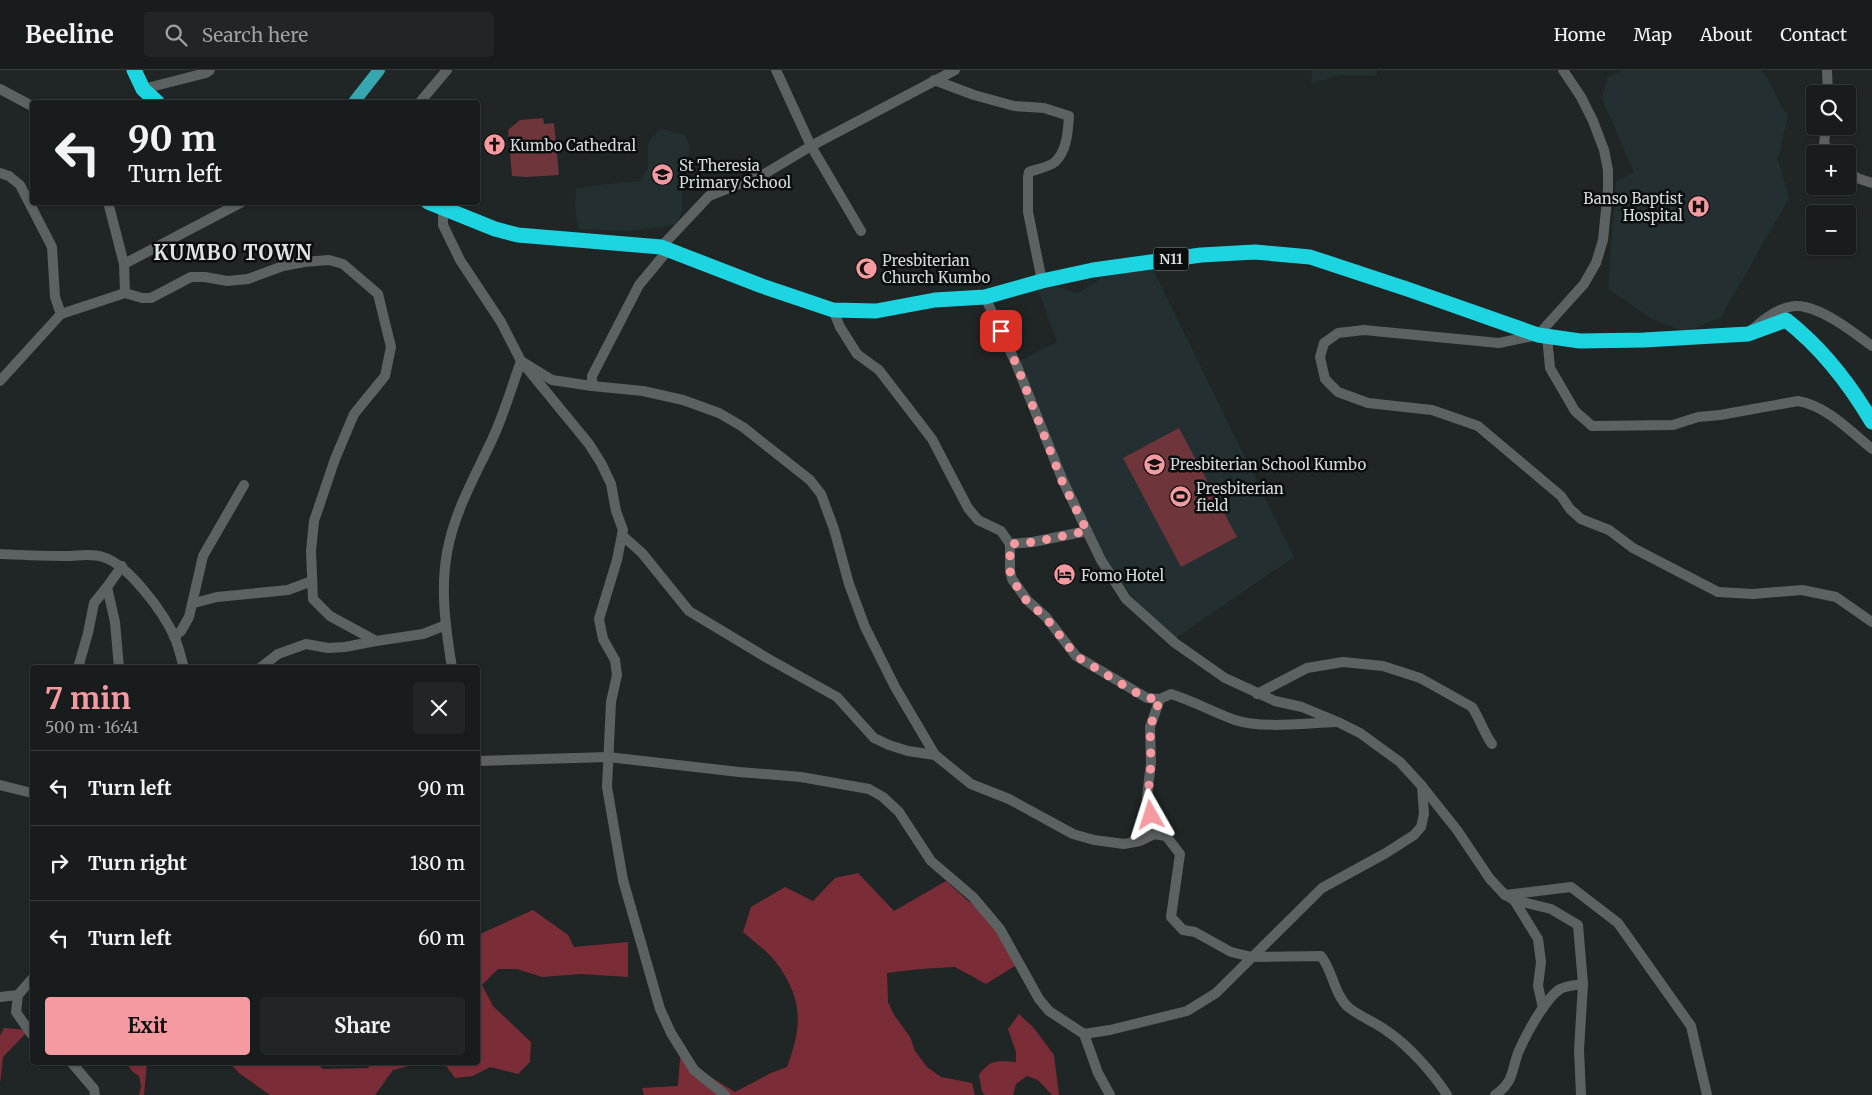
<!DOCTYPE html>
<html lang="en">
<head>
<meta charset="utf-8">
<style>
  body { margin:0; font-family:Merriweather,serif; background:#212525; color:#f1f3f6; height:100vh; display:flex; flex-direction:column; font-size:19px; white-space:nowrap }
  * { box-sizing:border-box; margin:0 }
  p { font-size:16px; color:#9fa1a3 }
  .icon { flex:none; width:28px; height:28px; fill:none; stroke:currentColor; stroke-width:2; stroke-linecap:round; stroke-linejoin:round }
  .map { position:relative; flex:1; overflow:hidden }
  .side { position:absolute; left:30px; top:595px; width:450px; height:400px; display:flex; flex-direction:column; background:#181c1c; border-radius:5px; box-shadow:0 1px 4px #0004,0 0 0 1px #363a3b }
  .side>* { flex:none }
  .hud { position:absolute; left:30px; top:30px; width:450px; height:105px; border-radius:5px; box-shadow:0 1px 4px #0004,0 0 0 1px #363a3b; background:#181c1c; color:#f1f3f6; overflow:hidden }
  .buttons { position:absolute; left:1806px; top:15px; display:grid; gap:10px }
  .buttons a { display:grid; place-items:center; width:50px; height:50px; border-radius:5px; background:#181c1c; box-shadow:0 1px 4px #0004,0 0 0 1px #363a3b; font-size:25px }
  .pin { position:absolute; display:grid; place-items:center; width:42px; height:42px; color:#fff; margin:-21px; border-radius:10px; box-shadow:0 2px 8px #0006 }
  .me { position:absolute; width:55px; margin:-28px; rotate:354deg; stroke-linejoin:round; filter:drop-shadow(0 0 4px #0008) }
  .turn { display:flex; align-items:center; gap:18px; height:105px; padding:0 15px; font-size:22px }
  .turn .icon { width:65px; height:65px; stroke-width:2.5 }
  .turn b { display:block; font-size:35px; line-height:42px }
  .round { display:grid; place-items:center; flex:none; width:52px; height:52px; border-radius:5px; background:#212525 }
  .headline { display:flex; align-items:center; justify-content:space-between; height:85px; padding:0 15px }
  h1 { font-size:30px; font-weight:700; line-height:38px; color:#f49aa0 }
  .action { display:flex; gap:10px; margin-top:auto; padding:10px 15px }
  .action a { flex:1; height:58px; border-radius:5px; background:#f49aa0; color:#111; font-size:20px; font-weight:700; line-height:58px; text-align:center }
  .action a+a { background:#212525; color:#f1f3f6 }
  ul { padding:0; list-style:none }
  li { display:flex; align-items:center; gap:15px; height:75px; padding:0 15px; border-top:1px solid #363a3b }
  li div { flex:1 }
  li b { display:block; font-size:19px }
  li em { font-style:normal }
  header { display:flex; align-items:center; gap:30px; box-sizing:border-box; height:70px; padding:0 25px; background:#181c1c; border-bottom:1px solid #363a3b }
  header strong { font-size:24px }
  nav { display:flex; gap:28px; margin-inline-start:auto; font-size:18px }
  .search { width:350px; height:45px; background:#212525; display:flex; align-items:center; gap:12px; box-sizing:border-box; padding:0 18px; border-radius:5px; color:#9fa1a3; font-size:19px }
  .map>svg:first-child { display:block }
</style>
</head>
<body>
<header>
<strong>Beeline</strong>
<div class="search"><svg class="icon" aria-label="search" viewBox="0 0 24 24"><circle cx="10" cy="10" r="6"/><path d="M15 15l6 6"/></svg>Search here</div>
<nav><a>Home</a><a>Map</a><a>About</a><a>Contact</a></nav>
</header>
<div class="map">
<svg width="1872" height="1025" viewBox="0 0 1872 1025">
  <rect width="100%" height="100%" fill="#202525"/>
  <g fill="#232f30">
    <polygon points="1312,0 1378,0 1376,6 1340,5 1311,14"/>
    <polygon points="1622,0 1762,0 1773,18 1780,35 1788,45 1778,89 1789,128 1721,247 1686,262 1652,249 1608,219 1616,111 1634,102 1602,29 1607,8"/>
    <polygon points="660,58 685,65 689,75 689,85 682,94 682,142 677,155 629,161 578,159 575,136 576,119 606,114 640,111 648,98 648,73"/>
    <polygon points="1151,195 1294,487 1176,568 1140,536 1112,499 1077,434 1019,291 1057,272 1038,220 1053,215 1077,223 1097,212 1101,207"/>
  </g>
  <g fill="#6e363b">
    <polygon points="543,48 544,54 554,53 559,105 526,107 512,106 508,60 520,50"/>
    <polygon points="1179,358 1237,467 1181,497 1123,388"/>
  </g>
  <g fill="#7b2d37">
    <path d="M 858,803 L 894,841 L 946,811 L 967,830 L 1003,856 L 1021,892 L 986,914 L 955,897 L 920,899 L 887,903 L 888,932 L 894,945 L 910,967 L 915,981 L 927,997 L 941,1007 L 972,1013 L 975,1025 L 644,1025 L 642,1018 L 678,1016 L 680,988 L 735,1022 L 771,1003 L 787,997 C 803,955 803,928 775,891 C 766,880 753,871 743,862 L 751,837 L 785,817 L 813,831 L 835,808 Z"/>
    <polygon points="533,840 568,865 574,877 628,872 628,907 581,904 542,907 517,899 498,899 482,915 493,936 531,972 530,992 518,1004 490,997 473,1006 455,1008 444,993 478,992 478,865"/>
    <path d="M 1019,944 L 1033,957 L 1054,985 L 1059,1025 L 1052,1025 L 1038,1010 L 1027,1006 L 1016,1014 L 1013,1025 L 985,1025 L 982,1022 L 979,1005 C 990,989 998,991 1016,992 L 1016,982 L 1008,959 Z"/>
    <polygon points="4,958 29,960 3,987 0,1014 0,966"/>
    <polygon points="126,993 147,993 144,1025 139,1025 141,1016 139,1006 133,1002"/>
    <polygon points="230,993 316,993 323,999 367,998 376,993 420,993 393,1000 375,1025 270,1025 239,1003"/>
  </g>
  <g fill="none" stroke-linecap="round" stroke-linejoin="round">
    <g stroke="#5c6162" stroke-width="10">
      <polyline points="776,0 811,76 861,161"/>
      <polyline points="1563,0 1581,27 1593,51 1604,80 1608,100 1608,120 1603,170 1596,193 1584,214 1538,265 1499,273 1364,260 1338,263 1324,273 1320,287 1325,309 1338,322 1368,333 1432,340 1478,356 1561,426 1570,439 1581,449 1609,460 1633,478 1718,522 1753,524 1802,520 1836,527 1872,552"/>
      <polyline points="1827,0 1828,24"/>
      <path d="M 934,10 L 974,25 L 1014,36 L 1044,38 L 1069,46 C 1068,61 1067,81 1055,92 C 1049,97 1037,99 1029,102 L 1028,107 L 1028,142 L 1042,211"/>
      <polyline points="0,19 32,36"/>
      <polyline points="143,19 206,3 210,0"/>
      <polyline points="420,32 447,0"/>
      <polyline points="1826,56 1824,74 1833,84"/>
      <polyline points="1848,100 1857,108 1872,113"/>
      <polyline points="0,103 9,106 20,115 52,177 55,227 61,244"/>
      <polyline points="108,132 124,194 125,223"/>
      <polyline points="443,139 443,155 460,190 501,252 521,291 589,374 601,393 611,414 616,441 623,460 617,490 599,549 603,569 615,590 617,605 611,632 607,717 623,810 660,939 671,963 694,1000 725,1025"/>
      <polyline points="661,177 709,126 766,103 811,76 955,0"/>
      <polyline points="124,194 242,132"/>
      <polyline points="985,227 1017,296 1063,411 1101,490 1126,529 1175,573 1225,608 1275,631 1302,637 1338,652 1360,663 1400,692 1422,716 1457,760 1490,809 1505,825 1514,830 1551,839 1578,855 1583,914 1579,980 1581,1025"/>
      <path d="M 833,240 L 840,257 L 857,284 L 879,300 L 932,369 L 968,438 L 978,450 L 1001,461 L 1010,474 L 1010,501 L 1012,509 L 1027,530 L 1046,547 L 1076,586 L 1147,628 L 1160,629 L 1171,624 C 1193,631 1213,642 1235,650 C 1262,659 1306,653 1335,652"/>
      <path d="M 1753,259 C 1766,247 1787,232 1805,237 C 1828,242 1854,263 1872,276"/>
      <path d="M 1547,266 L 1550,298 L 1575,341 L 1592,356 L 1673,355 L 1698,347 L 1720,345 L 1798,331 C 1827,336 1850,361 1872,379"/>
      <polyline points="0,311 61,244 125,223 142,228 151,228 191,207 205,207 227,211 248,209 283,196 304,192 329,190 343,194 378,224 391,277 385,306 354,344 335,389 314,451 311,481 313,529 330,546 376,571 423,564 446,555"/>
      <polyline points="592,316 592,306 639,215 668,180"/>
      <polyline points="622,464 624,467 642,483 689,541 767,588 837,627 874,668 889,675 908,681 935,685"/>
      <polyline points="1010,474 1033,472 1087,461"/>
      <path d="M 0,484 C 22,485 43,486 65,486 C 78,486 91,483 103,487 C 129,495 164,543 175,568 C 179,578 181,588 184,598"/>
      <polyline points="107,517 115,552 119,598"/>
      <polyline points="194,533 217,527 288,520 312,511"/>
      <polyline points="174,567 181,561 189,547 203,486 244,415"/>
      <polyline points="78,598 88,563 94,533 107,517 122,496"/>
      <polyline points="260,598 278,584 306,574 328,578 345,577 376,571"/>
      <path d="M 452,598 C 446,560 440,521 447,483 C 454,443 473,410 490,374 C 503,348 511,319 521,291 L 552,310 L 592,316 L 643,321 L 683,330 L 719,343 L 743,357 L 810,410 L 821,424 L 834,459 L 849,514 L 865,557 L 895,617 L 935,685 L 971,714 L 1009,729 L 1073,764 L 1094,770 L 1124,774 L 1140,771 L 1154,764 L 1166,766 L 1180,784 L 1171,847 L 1183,860 L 1195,862 L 1231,882 L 1252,887 L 1321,886 C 1333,901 1334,924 1348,937 C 1359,946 1375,952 1387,961 C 1408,975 1434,1004 1447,1025"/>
      <path d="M 1257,624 L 1307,598 L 1343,592 L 1383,596 L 1420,608 L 1472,637 C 1480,649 1484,663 1492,674"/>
      <polyline points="478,691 608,687 739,702 801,707 869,719 883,727 899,742 931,791 973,827 1000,859 1039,929 1049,941 1084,964 1110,960 1187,941 1216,923 1322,818 1386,783 1414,765 1421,757 1424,744 1422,716"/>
      <polyline points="0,715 32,723"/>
      <polyline points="1154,764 1147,726 1151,693 1150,657 1160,629"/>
      <polyline points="1505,825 1571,817 1618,853 1691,956 1707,1025"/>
      <polyline points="1514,830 1538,869 1541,892 1538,916 1543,938"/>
      <polyline points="18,925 16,942 32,965"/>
      <polyline points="0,927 18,925 32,909"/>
      <polyline points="1084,964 1098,1003 1110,1025"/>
      <polyline points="71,992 94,1019 95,1025"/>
      <path d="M 1495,1025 C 1514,1012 1511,1002 1518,983 C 1525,966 1545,929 1560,919 C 1566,916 1576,915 1583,914"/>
    </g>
    <polyline stroke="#36a7ae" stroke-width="12" points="354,32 379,0"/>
    <g stroke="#1dd5e1" stroke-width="15">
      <polyline points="134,0 143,19 157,32"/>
      <path d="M 428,132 L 495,159 L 518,165 L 661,177 L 762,216 L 833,240 L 876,241 L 935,230 L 985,227 L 1042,211 L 1093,200 L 1201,185 L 1255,182 L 1310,187 L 1410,220 L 1538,265 L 1580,271 L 1644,270 L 1748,264 L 1786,250 C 1822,278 1849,313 1872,352"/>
    </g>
  </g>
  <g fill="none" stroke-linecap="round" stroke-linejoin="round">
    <polyline stroke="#f49aa0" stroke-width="9" stroke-dasharray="0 16.2" points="1001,261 1017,296 1062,411 1087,461 1034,472 1010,474 1010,501 1012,509 1026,530 1046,548 1076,586 1133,621 1147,628 1160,629 1150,657 1151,694 1148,726 1151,745"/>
  </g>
  <defs>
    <symbol id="church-disc" viewBox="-11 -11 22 22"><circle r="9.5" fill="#f49aa0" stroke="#0b0e0e"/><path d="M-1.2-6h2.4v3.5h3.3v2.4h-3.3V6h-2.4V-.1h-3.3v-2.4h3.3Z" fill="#111"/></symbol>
    <symbol id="school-disc" viewBox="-11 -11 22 22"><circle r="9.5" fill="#f49aa0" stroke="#0b0e0e"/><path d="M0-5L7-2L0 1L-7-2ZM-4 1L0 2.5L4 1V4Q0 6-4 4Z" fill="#111"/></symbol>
    <symbol id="hospital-disc" viewBox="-11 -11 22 22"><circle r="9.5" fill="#f49aa0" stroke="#0b0e0e"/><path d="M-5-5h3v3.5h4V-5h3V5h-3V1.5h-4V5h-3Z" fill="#111"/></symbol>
    <symbol id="mosque-disc" viewBox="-11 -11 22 22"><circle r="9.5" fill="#f49aa0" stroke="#0b0e0e"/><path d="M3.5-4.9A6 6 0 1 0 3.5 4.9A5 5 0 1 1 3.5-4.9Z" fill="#111"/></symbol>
    <symbol id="stadium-disc" viewBox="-11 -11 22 22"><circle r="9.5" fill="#f49aa0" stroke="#0b0e0e"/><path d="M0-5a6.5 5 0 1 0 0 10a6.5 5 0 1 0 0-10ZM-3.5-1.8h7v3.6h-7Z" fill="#111"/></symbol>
    <symbol id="hotel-disc" viewBox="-11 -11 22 22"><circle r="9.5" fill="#f49aa0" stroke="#0b0e0e"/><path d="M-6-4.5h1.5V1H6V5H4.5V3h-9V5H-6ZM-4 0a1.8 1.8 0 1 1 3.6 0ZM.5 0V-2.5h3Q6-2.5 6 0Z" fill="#111"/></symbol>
  </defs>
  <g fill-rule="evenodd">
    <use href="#church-disc" x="482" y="62" width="25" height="25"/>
    <use href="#school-disc" x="650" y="92" width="25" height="25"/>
    <use href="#hospital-disc" x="1686" y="124" width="25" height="25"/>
    <use href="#mosque-disc" x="854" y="186" width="25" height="25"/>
    <use href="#school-disc" x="1142" y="382" width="25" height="25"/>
    <use href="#stadium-disc" x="1168" y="414" width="25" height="25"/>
    <use href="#hotel-disc" x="1052" y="492" width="25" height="25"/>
  </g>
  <g text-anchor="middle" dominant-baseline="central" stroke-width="5" stroke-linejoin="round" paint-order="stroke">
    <rect fill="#0b0e0e" stroke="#999d9d" stroke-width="1" x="1153.5" y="177.5" width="35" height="23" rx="4"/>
    <g font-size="14" font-weight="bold" fill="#d6dada">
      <text x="1171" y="189">N11</text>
    </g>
    <g font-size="15" fill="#d6dada" stroke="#0b0e0e" text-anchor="start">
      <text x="510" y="75">Kumbo Cathedral</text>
      <text x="679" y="95">St Theresia<tspan x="679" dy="17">Primary School</tspan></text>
      <text x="1683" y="128" text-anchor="end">Banso Baptist<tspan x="1683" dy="17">Hospital</tspan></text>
      <text x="882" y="190">Presbiterian<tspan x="882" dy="17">Church Kumbo</tspan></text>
      <text x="1170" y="394">Presbiterian School Kumbo</text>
      <text x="1196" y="418">Presbiterian<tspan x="1196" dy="17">field</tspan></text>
      <text x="1081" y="505">Fomo Hotel</text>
    </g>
    <g font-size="20" font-weight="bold" letter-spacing="1" fill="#dee4e5" stroke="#0b0e0e">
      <text x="233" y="182">KUMBO TOWN</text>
    </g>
  </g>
</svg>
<div class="buttons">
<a><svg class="icon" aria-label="search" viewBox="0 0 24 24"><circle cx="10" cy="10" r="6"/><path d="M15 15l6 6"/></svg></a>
<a>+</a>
<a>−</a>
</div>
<div class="pin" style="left:1001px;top:261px;background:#d93025"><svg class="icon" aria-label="arrive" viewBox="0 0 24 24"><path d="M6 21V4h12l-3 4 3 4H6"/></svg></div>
<svg class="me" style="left:1151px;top:745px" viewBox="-20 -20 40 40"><path d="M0-17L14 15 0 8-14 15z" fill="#f49aa0" stroke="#fff" stroke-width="4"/></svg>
<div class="hud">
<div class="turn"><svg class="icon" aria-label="left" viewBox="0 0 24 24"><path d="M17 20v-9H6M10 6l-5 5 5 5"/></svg><div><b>90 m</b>Turn left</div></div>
</div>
<section class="side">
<div class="headline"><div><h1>7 min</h1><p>500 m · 16:41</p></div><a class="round"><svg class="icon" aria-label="close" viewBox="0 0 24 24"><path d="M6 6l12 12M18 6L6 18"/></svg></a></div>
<ul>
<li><svg class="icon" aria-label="left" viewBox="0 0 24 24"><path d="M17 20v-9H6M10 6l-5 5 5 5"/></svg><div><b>Turn left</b></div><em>90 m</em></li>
<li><svg class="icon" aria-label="right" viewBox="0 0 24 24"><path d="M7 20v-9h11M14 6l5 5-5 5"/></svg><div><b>Turn right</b></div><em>180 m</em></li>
<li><svg class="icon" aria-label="left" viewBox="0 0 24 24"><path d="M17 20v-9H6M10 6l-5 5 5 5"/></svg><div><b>Turn left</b></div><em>60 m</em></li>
</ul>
<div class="action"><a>Exit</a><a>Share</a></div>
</section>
</div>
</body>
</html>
